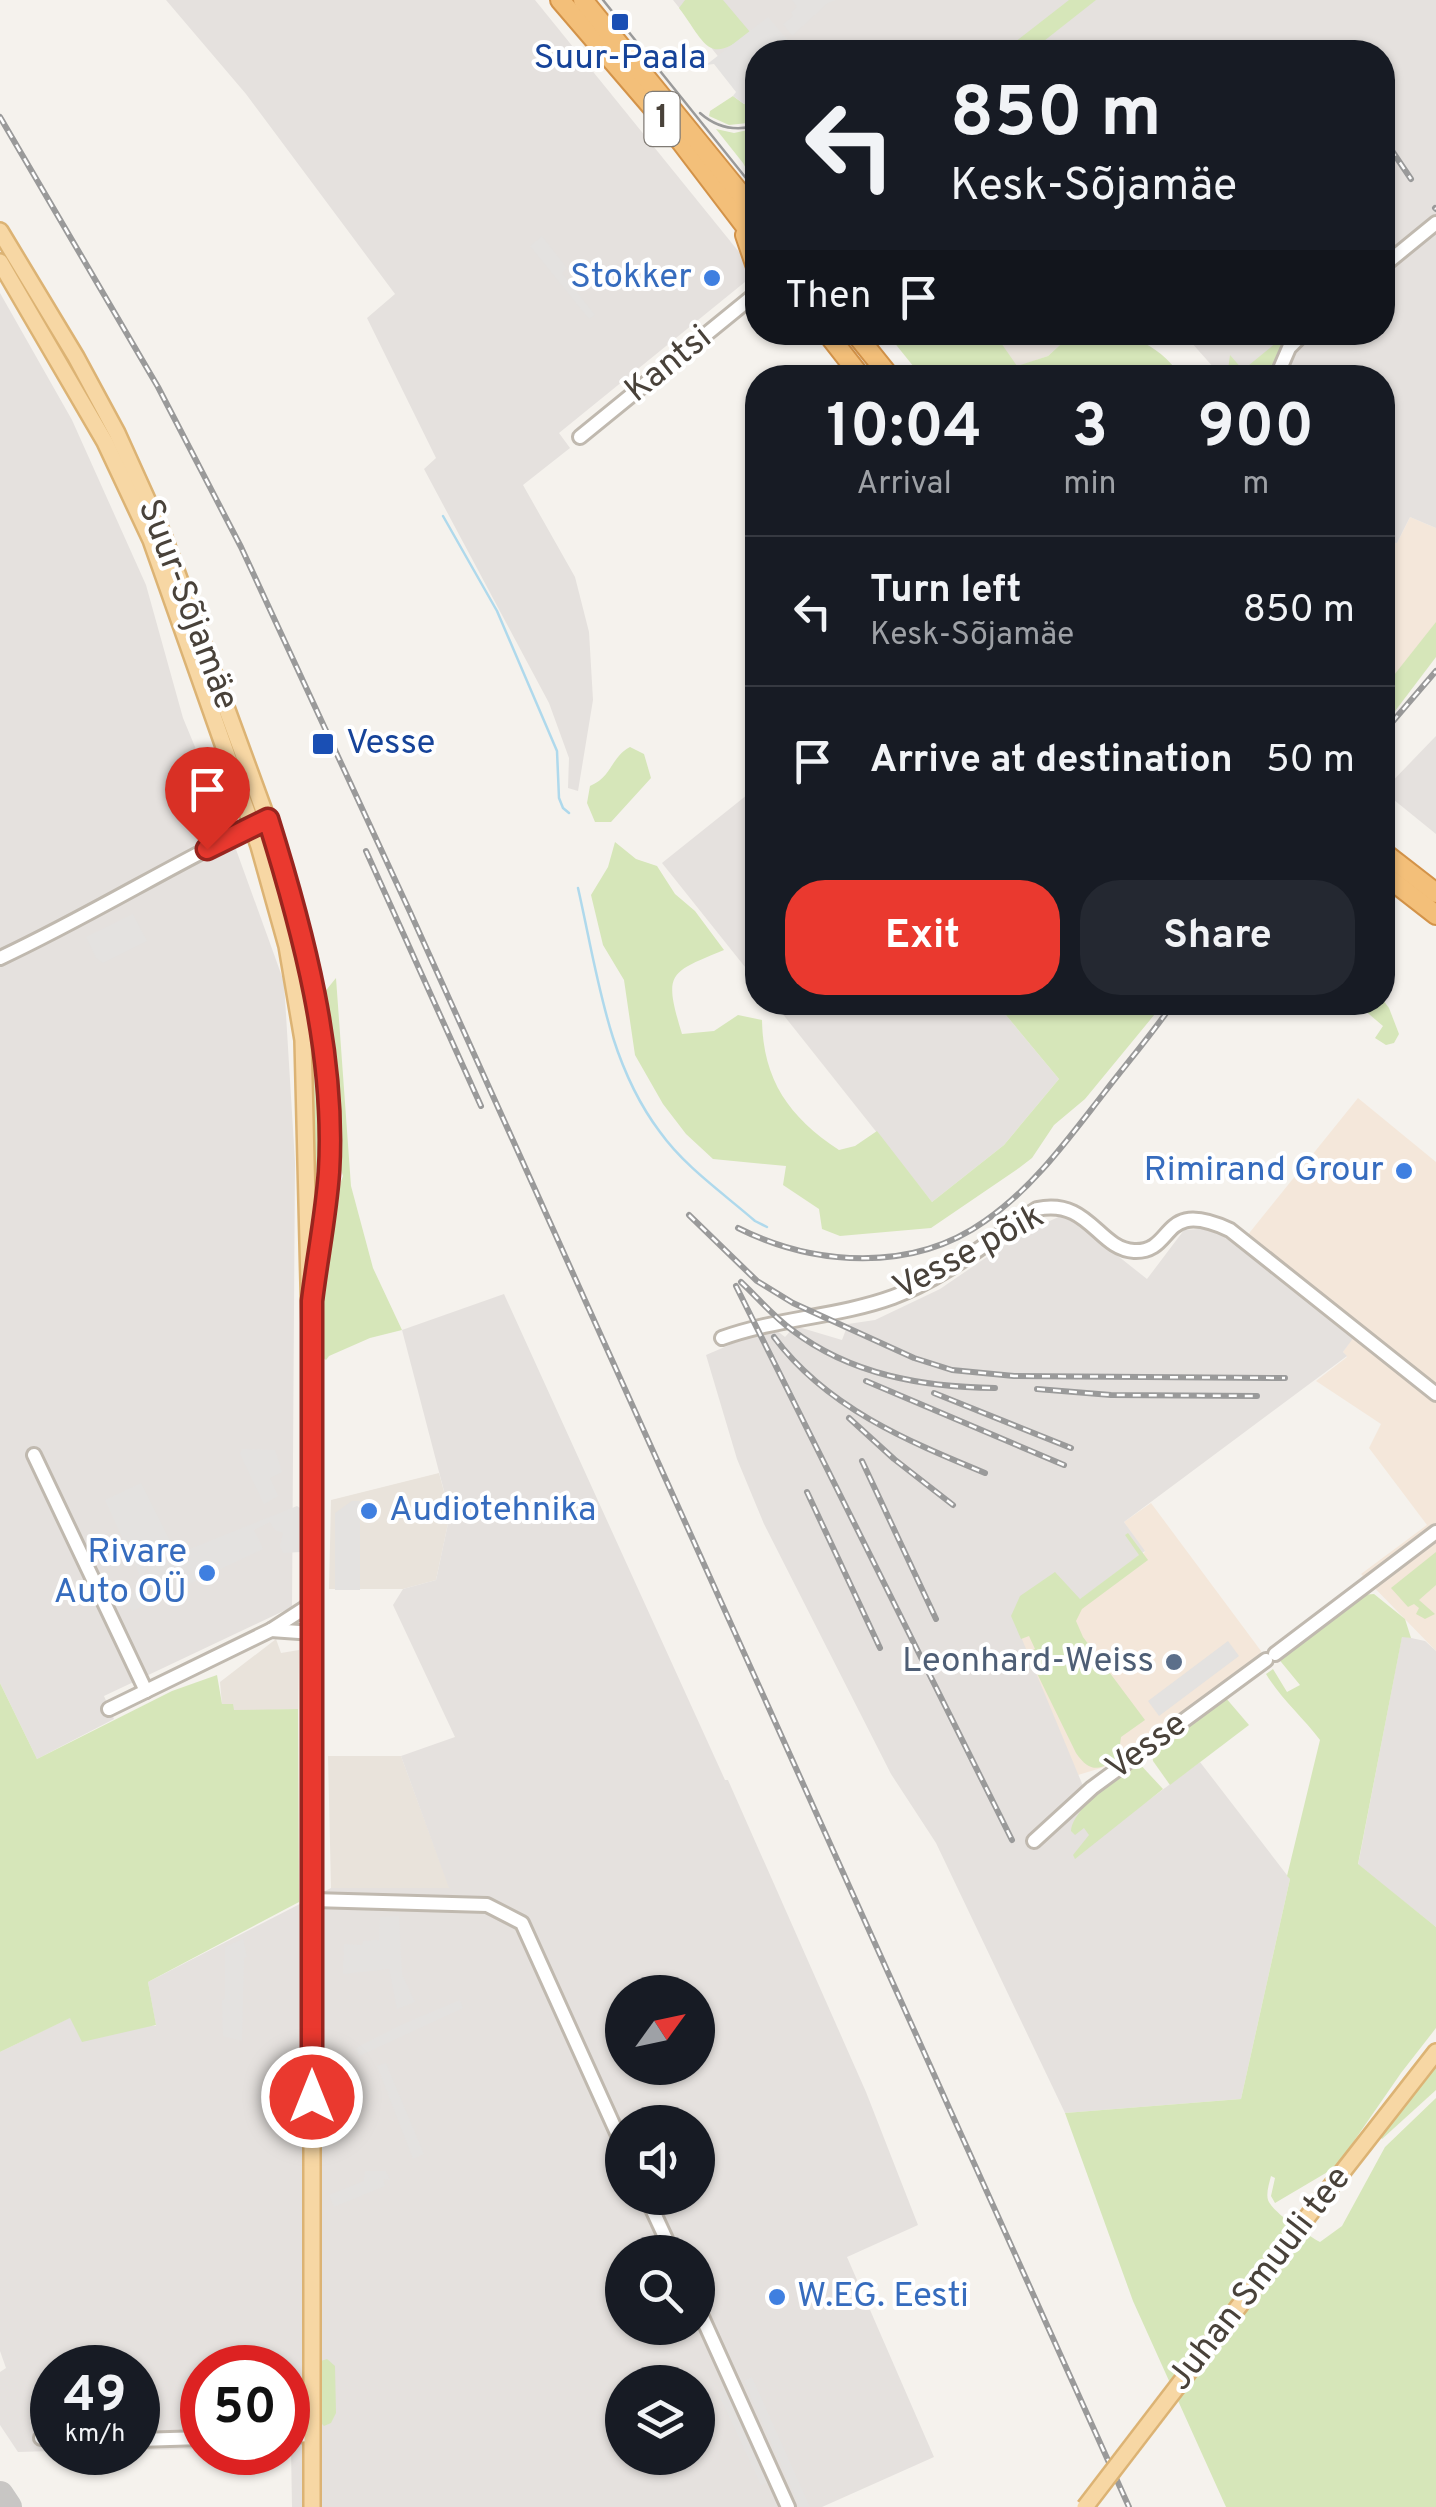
<!DOCTYPE html>
<html lang="en">
<head>
<meta charset="utf-8">
<style>
  body { margin:0; font-family:Overpass,sans-serif; background:#242831; color:#f1f3f6; height:100vh; display:flex; flex-direction:column; font-size:38px; white-space:nowrap }
  * { box-sizing:border-box; margin:0 }
  p { font-size:32px; color:#9ea1a6 }
  .icon { flex:none; width:55px; height:55px; fill:none; stroke:currentColor; stroke-width:2; stroke-linecap:round; stroke-linejoin:round }
  .map { position:relative; flex:1; overflow:hidden }
  .details { position:absolute; left:745px; top:365px; width:650px; height:650px; display:flex; flex-direction:column; background:#171b24; border-radius:40px; box-shadow:0 2px 8px #0004 }
  .details>* { flex:none }
  .top-card { position:absolute; left:745px; top:40px; width:650px; height:305px; border-radius:40px; box-shadow:0 2px 8px #0004; background:#171b24; color:#f1f3f6; overflow:hidden }
  .needle { width:65px; rotate:57deg }
  .controls { position:absolute; left:605px; top:1975px; display:grid; gap:20px }
  .controls a { display:grid; place-items:center; width:110px; height:110px; border-radius:50%; background:#171b24; box-shadow:0 2px 8px #0004; font-size:50px }
  .speed { position:absolute; left:30px; top:2345px; display:flex; gap:20px; font-size:50px; font-weight:700; text-align:center }
  .speed>* { display:grid; place-content:center; width:130px; height:130px; border-radius:50%; background:#171b24; box-shadow:0 2px 8px #0004; line-height:1 }
  .speed small { font-size:25px; font-weight:400 }
  .speed .limit { border:15px solid #d22; background:#fff; color:#111 }
  .pin { position:absolute; display:grid; place-items:center; width:85px; height:85px; color:#fff; margin:-102px -42px; border-radius:50% 50% 50% 0; rotate:-45deg; box-shadow:0 0 10px #0007 }
  .pin .icon { rotate:45deg }
  .me { position:absolute; width:110px; margin:-55px; rotate:0deg; stroke-linejoin:round; filter:drop-shadow(0 0 8px #0008) }
  .turn { display:flex; align-items:center; gap:35px; height:210px; padding:0 40px; font-size:45px }
  .turn .icon { width:130px; height:130px; stroke-width:2.5 }
  .turn b { display:block; font-size:70px; line-height:85px }
  .then { display:flex; align-items:center; height:95px; padding:0 40px; background:#0003; gap:20px; font-size:38px }
  .eta { display:flex; justify-content:space-evenly; align-items:center; height:170px; text-align:center }
  .eta b { font-size:60px; font-weight:700; line-height:70px }
  .primary-button { display:flex; gap:20px; margin-top:auto; padding:20px 40px }
  .primary-button a { flex:1; height:115px; border-radius:40px; background:#ea392f; color:#fff; font-size:40px; font-weight:700; line-height:115px; text-align:center }
  .primary-button a+a { background:#242831; color:#f1f3f6 }
  ul { padding:0; list-style:none }
  li { display:flex; align-items:center; gap:30px; height:150px; padding:0 40px; border-top:2px solid #363941 }
  li div { flex:1 }
  li b { display:block; font-size:38px }
  li em { font-style:normal }
  .map>svg:first-child { display:block }
</style>
</head>
<body>
<div class="map">
<svg width="1436" height="2507" viewBox="0 0 1436 2507">
  <rect width="100%" height="100%" fill="#f5f2ed"/>
  <g fill="#e9e3db">
    <polygon points="1001,333 1073,333 1048,356 1016,367 997,337"/>
    <polygon points="439,1473 450,1514 436,1580 403,1589 329,1589 331,1500"/>
    <polygon points="276,1639 281,1653 299,1650 298,1709 234,1711 222,1705 220,1682"/>
    <polygon points="328,1756 401,1756 450,1889 331,1888"/>
  </g>
  <g fill="#f4e7da">
    <polygon points="1410,517 1436,528 1436,639 1383,706 1383,542 1397,543"/>
    <polygon points="1358,1098 1436,1162 1436,1651 1361,1574 1427,1525 1369,1448 1381,1424 1316,1381 1347,1357 1343,1352 1353,1337 1238,1247"/>
    <polygon points="1151,1503 1261,1651 1257,1660 1114,1764 1078,1775 1011,1616 1079,1601 1145,1552 1124,1522"/>
  </g>
  <g fill="#e5e1de" fill-rule="evenodd">
    <polygon points="166,0 535,0 756,273 559,433 570,448 523,485 575,577 589,632 593,700 578,791 568,788 569,758 549,703 424,469 436,458 367,318 395,294 246,94"/>
    <polygon points="673,0 1436,0 1436,528 1410,517 1397,543 1383,542 1382,378 1222,377 1183,333 1382,332 1382,52 758,52 753,100"/>
    <polygon points="0,293 72,420 146,585 183,718 225,819 284,982 295,1162 292,1607 104,1696 114,1719 37,1759 0,1683"/>
    <polygon points="1436,736 1436,834 1383,791"/>
    <polygon points="757,787 757,982 662,863"/>
    <polygon points="774,1003 996,1003 1059,1079 1004,1145 932,1202"/>
    <polygon points="1065,1214 1147,1279 1184,1230 1214,1228 1354,1337 1343,1352 1347,1356 1124,1522 1145,1551 1078,1601 1012,1615 1103,1834 1200,1762 1290,1879 1241,2099 1065,2113 936,1843 891,1774 764,1524 737,1459 706,1355 755,1334 758,1337 776,1330 785,1337 795,1326 842,1340 848,1324 875,1320 940,1289 1019,1235"/>
    <path d="M 504,1294 L 725,1780 L 728,1780 L 866,2092 L 918,2225 L 847,2257 L 934,2457 L 822,2507 L 292,2507 L 291,2449 L 288,2448 L 288,2368 L 202,2368 L 202,2449 L 138,2450 L 138,2368 L 52,2368 L 52,2451 L 18,2452 L 0,2425 L 0,2372 L 6,2368 L 0,2351 L 0,2052 L 71,2017 L 156,2026 L 148,1982 L 331,1888 L 449,1888 L 401,1756 L 455,1737 L 393,1605 L 403,1589 L 436,1580 L 450,1514 L 402,1330 ZM 622,1992 L 698,1992 L 698,2068 L 622,2068 ZM 622,2122 L 698,2122 L 698,2198 L 622,2198 ZM 622,2252 L 698,2252 L 698,2328 L 622,2328 ZM 622,2382 L 698,2382 L 698,2458 L 622,2458 Z"/>
    <polygon points="1402,1636 1425,1641 1436,1651 1436,1927 1358,1865"/>
  </g>
  <g fill="#d6e6b9">
    <path d="M 685,0 L 723,0 L 750,32 C 708,67 706,44 679,8 Z"/>
    <polygon points="1069,0 1096,0 1030,52 1002,52"/>
    <polygon points="733,96 744,104 757,104 757,122 729,125 709,116 710,111"/>
    <polygon points="757,128 757,189 743,163 716,129 734,133"/>
    <path d="M 905,333 L 1001,333 L 997,337 L 1017,366 L 1048,356 L 1073,333 C 1121,332 1152,336 1182,377 L 922,377 L 893,341 Z"/>
    <polygon points="1288,333 1296,333 1279,352 1270,377 1250,377 1243,371 1234,377 1227,377 1230,355 1243,370"/>
    <polygon points="1436,622 1436,657 1383,727 1383,689"/>
    <path d="M 630,747 L 644,754 L 651,778 L 611,822 L 595,822 L 587,803 L 590,786 C 613,776 610,758 630,747 Z"/>
    <path d="M 615,842 L 636,859 L 657,866 L 675,894 L 695,911 L 724,950 C 669,973 663,972 682,1034 L 714,1031 L 738,1015 L 762,1020 C 763,1080 789,1117 839,1150 L 855,1146 L 877,1131 L 932,1202 L 1004,1145 L 1059,1079 L 996,1003 L 1164,1003 L 1085,1099 L 1054,1125 L 1032,1158 L 1019,1168 L 931,1228 L 840,1236 L 822,1229 L 819,1209 L 783,1185 L 786,1166 L 713,1159 L 686,1134 L 663,1104 L 635,1055 L 624,980 L 603,945 L 591,895 L 608,867 Z"/>
    <polygon points="336,978 351,1186 373,1268 402,1330 370,1338 329,1356 326,1360 321,1356 323,1342 318,1318 324,1285 319,1272 328,1218 343,1176 335,1151 333,1080 323,994"/>
    <polygon points="305,996 319,1065 322,1173 317,1175 313,1174 302,998"/>
    <polygon points="1383,1000 1389,1008 1399,1034 1394,1043 1386,1045 1375,1038 1383,1026 1356,1003 1382,1002"/>
    <path d="M 1128,1533 L 1148,1560 L 1082,1609 L 1076,1621 L 1083,1637 L 1145,1720 L 1121,1737 L 1120,1744 L 1126,1752 C 1105,1767 1093,1778 1076,1753 L 1027,1653 L 1035,1649 L 1029,1636 L 1021,1639 L 1011,1616 L 1020,1596 L 1055,1572 L 1080,1599 L 1139,1555 L 1125,1535 Z"/>
    <polygon points="1436,1552 1436,1585 1419,1600 1435,1614 1425,1619 1416,1614 1419,1608 1414,1604 1408,1607 1391,1588"/>
    <path d="M 1374,1594 L 1405,1619 L 1411,1638 L 1402,1637 L 1358,1864 L 1436,1927 L 1436,2028 L 1401,2073 L 1336,2167 L 1275,2203 L 1271,2196 L 1275,2178 L 1271,2176 C 1269,2184 1266,2193 1268,2200 C 1273,2213 1308,2235 1320,2242 L 1342,2226 L 1385,2147 L 1436,2098 L 1436,2507 L 1226,2507 L 1133,2301 L 1065,2113 L 1241,2099 L 1290,1879 L 1287,1876 L 1320,1740 C 1302,1716 1282,1700 1266,1674 L 1273,1669 L 1287,1692 L 1300,1685 L 1277,1657 L 1361,1595 Z"/>
    <polygon points="217,1675 222,1704 233,1704 234,1710 298,1709 299,1902 148,1982 156,2025 82,2042 70,2018 0,2052 0,1683 37,1759 172,1691"/>
    <polygon points="1225,1697 1249,1725 1170,1785 1153,1761 1152,1751"/>
    <path d="M 1137,1761 L 1163,1789 L 1075,1859 L 1073,1855 L 1089,1835 L 1084,1828 L 1075,1835 L 1071,1831 C 1072,1809 1119,1775 1137,1761 Z"/>
    <polygon points="1436,2064 1436,2090 1382,2139 1378,2135"/>
    <polygon points="327,2359 335,2366 336,2413 331,2423 324,2426 321,2423 321,2361"/>
  </g>
  <g fill="#e4e2e0">
    <polygon points="792,0 836,0 828,3 792,36 783,24 793,16 791,12 797,7"/>
    <polygon points="768,17 790,43 778,52 758,52 757,104 744,104 733,96 736,92 714,64 706,65"/>
    <polygon points="542,236 567,268 562,273 595,315 589,319 530,246"/>
    <polygon points="133,914 147,941 103,963 96,958 86,937"/>
    <polygon points="242,1449 275,1450 282,1472 270,1478 278,1496 264,1504 240,1454"/>
    <polygon points="141,1483 172,1545 150,1565 297,1506 300,1508 301,1552 283,1553 280,1546 283,1533 275,1530 270,1522 254,1530 263,1549 132,1611 126,1598 152,1583 147,1568 141,1578 105,1500"/>
    <polygon points="352,1501 360,1501 360,1590 335,1590 335,1513"/>
    <polygon points="1228,1641 1239,1656 1159,1716 1148,1701"/>
    <polygon points="399,1916 402,1974 415,2002 397,2009 389,1969 343,1974 344,1944 362,1945 363,1941 379,1940 380,1917"/>
    <polygon points="243,1939 247,1957 244,1958 242,2041 223,2036 222,2001 225,1997 225,1947"/>
    <polygon points="460,2000 463,2008 359,2056 356,2048 403,2024"/>
    <polygon points="386,2063 424,2154 413,2159 377,2066"/>
    <polygon points="365,2171 386,2171 390,2180 383,2179 385,2186 334,2207 329,2195 364,2181"/>
    <polygon points="752,2377 810,2507 800,2507 744,2381"/>
    <polygon points="726,2389 769,2482 761,2485 718,2393"/>
  </g>
  <g fill="none" stroke-linecap="round" stroke-linejoin="round">
    <g stroke="#afd9ec" stroke-width="2.5">
      <polyline points="443,516 497,611 557,751 559,798 563,808 569,813"/>
      <path d="M 578,888 C 597,971 607,1062 660,1132 C 685,1167 723,1193 755,1221 L 767,1227"/>
    </g>
    <polyline stroke="#c8c6c4" stroke-width="28" points="0,2495 8,2507"/>
    <defs>
      <g id="minor">
        <polyline points="1382,267 1436,223"/>
        <polyline points="1276,378 1289,348 1305,332"/>
        <polyline points="580,437 758,292"/>
        <path d="M 0,958 C 88,917 171,865 259,823"/>
        <path d="M 722,1338 C 777,1318 838,1317 893,1297 C 945,1278 991,1239 1037,1209 C 1089,1198 1098,1249 1134,1251 C 1176,1253 1159,1197 1230,1230 L 1436,1394"/>
        <polyline points="34,1455 146,1691"/>
        <polyline points="271,1630 313,1633"/>
        <polyline points="1275,1654 1436,1532"/>
        <polyline points="109,1709 271,1630 305,1608 313,1599"/>
        <polyline points="1034,1841 1092,1788 1266,1660"/>
        <polyline points="313,1900 487,1905 522,1923 622,2144"/>
        <polyline points="647,2198 672,2252"/>
        <polyline points="698,2308 788,2507"/>
        <polyline points="288,2436 312,2435"/>
        <polyline points="41,2438 52,2439"/>
        <polyline points="138,2440 202,2438"/>
      </g>
      <g id="major">
        <polyline points="0,231 76,357 117,433 163,535 275,841 291,894 325,1065 329,1170 317,1263"/>
        <polyline points="0,262 105,442 151,540 259,846 287,946 303,1040 312,1404 312,2507"/>
        <polyline points="207,849 227,817 224,764"/>
        <polyline points="1315,2207 1436,2052"/>
      </g>
      <g id="highway">
        <polyline points="560,0 675,134 758,243"/>
        <polyline points="583,0 758,215"/>
        <polyline points="745,235 758,273"/>
        <polyline points="826,332 862,378"/>
        <polyline points="854,332 891,378"/>
        <polyline points="1382,851 1436,893"/>
        <polyline points="1382,873 1436,915"/>
      </g>
    </defs>
    <use href="#minor" stroke="#c0b9af" stroke-width="18"/>
    <use href="#major" stroke="#dcb374" stroke-width="20"/>
    <use href="#highway" stroke="#d39349" stroke-width="22"/>
    <use href="#minor" stroke="#fff" stroke-width="12"/>
    <use href="#major" stroke="#f7d7a4" stroke-width="15"/>
    <use href="#highway" stroke="#f3bf79" stroke-width="18"/>
    <g stroke="#9a9a9a" stroke-width="2.5">
      <polyline points="603,0 758,193"/>
      <path d="M 700,113 C 717,128 736,132 758,125"/>
    </g>
    <defs>
      <g id="rail">
        <polyline points="0,117 158,387 241,547 410,912 1129,2507"/>
        <polyline points="1382,136 1411,179"/>
        <polyline points="1435,208 1436,209"/>
        <polyline points="1382,734 1436,671"/>
        <polyline points="366,851 481,1106"/>
        <polyline points="689,1215 757,1281 793,1303 914,1358 952,1370 1014,1376 1285,1378"/>
        <path d="M 738,1228 C 814,1266 912,1273 985,1221 C 1033,1188 1068,1139 1104,1093 C 1127,1063 1152,1034 1174,1002"/>
        <path d="M 741,1282 C 758,1298 773,1316 792,1330 C 851,1375 923,1387 995,1388"/>
        <polyline points="736,1286 1012,1840"/>
        <path d="M 774,1337 C 826,1407 907,1441 985,1473"/>
        <polyline points="866,1381 1064,1465"/>
        <polyline points="1037,1389 1111,1395 1257,1396"/>
        <polyline points="934,1393 1071,1448"/>
        <polyline points="849,1418 894,1459 953,1505"/>
        <polyline points="862,1461 936,1619"/>
        <polyline points="807,1492 880,1648"/>
      </g>
    </defs>
    <use href="#rail" stroke="#9a9a9a" stroke-width="6"/>
    <use href="#rail" stroke="#fff" stroke-width="2.5" stroke-dasharray="8" stroke-linecap="butt"/>
    <defs>
      <polyline id="major-bridge" points="1085,2507 1315,2207"/>
    </defs>
    <use href="#major-bridge" stroke="#dcb374" stroke-width="20" stroke-linecap="butt"/>
    <use href="#major-bridge" stroke="#f7d7a4" stroke-width="15"/>
  </g>
  <g fill="none" stroke-linecap="round" stroke-linejoin="round">
    <defs>
      <path id="route" d="M 207,849 L 268,819 C 303,931 336,1054 329,1172 C 326,1215 317,1259 312,1301 L 312,2097"/>
    </defs>
    <use href="#route" stroke="#98251f" stroke-width="25"/>
    <use href="#route" stroke="#ea392f" stroke-width="18"/>
  </g>
  <g fill="#1a4fb4" stroke="#fff" stroke-width="4">
    <rect x="610" y="12" width="20" height="20" rx="5"/>
    <rect x="311" y="732" width="24" height="24" rx="5"/>
  </g>
  <g fill="#3f7fe0" stroke="#fff" stroke-width="4">
    <circle cx="712" cy="278" r="10"/>
    <circle cx="1404" cy="1171" r="10"/>
    <circle cx="369" cy="1511" r="10"/>
    <circle cx="207" cy="1573" r="10"/>
    <circle cx="777" cy="2297" r="10"/>
  </g>
  <circle fill="#5c6f8a" stroke="#fff" stroke-width="4" cx="1174" cy="1662" r="10"/>
  <g text-anchor="middle" dominant-baseline="central" stroke-width="8" stroke-linejoin="round" paint-order="stroke">
    <rect fill="#fff" stroke="#807b75" stroke-width="2.5" x="644.5" y="92" width="35" height="54" rx="8"/>
    <g font-size="32" font-weight="bold" fill="#49423a">
      <text x="662" y="119">1</text>
    </g>
    <g font-size="35" fill="#164399" stroke="#fff">
      <text x="620" y="59">Suur-Paala</text>
      <text x="346" y="744" text-anchor="start">Vesse</text>
    </g>
    <g font-size="35" fill="#366cbe" stroke="#fff" text-anchor="end">
      <text x="692" y="278">Stokker</text>
      <text x="1384" y="1171">Rimirand Grour</text>
      <text x="389" y="1511" text-anchor="start">Audiotehnika</text>
      <text x="187" y="1553">Rivare<tspan x="187" dy="40">Auto OÜ</tspan></text>
      <text x="797" y="2297" text-anchor="start">W.EG. Eesti</text>
    </g>
    <g font-size="35" fill="#49423a" stroke="#fff">
      <text transform="translate(669 365) rotate(-39)">Kantsi</text>
      <text transform="translate(187 605) rotate(69)">Suur-Sõjamäe</text>
      <text transform="translate(969 1253) rotate(-28)">Vesse põik</text>
      <text transform="translate(1147 1747) rotate(-36)">Vesse</text>
      <text transform="translate(1260 2279) rotate(-52)">Juhan Smuuli tee</text>
    </g>
    <g font-size="35" fill="#4e5e75" stroke="#fff" text-anchor="end">
      <text x="1154" y="1662">Leonhard-Weiss</text>
    </g>
  </g>
</svg>
<div class="controls">
<a><svg class="needle" viewBox="-14 -14 28 28"><path d="M0-13l5 13h-10z" fill="#e53935"/><path d="M0 13l5-13h-10z" fill="#9ea1a6"/></svg></a>
<a><svg class="icon" aria-label="sound" viewBox="0 0 24 24"><path d="M4 9h4l5-4v14l-5-4H4zM17 9q2 3 0 6"/></svg></a>
<a><svg class="icon" aria-label="search" viewBox="0 0 24 24"><circle cx="10" cy="10" r="6"/><path d="M15 15l6 6"/></svg></a>
<a><svg class="icon" aria-label="layers" viewBox="0 0 24 24"><path d="M12 4l9 5-9 5-9-5zM3 14l9 5 9-5"/></svg></a>
</div>
<div class="speed"><div>49<small>km/h</small></div><div class="limit">50</div></div>
<div class="pin" style="left:207px;top:849px;background:#d93025"><svg class="icon" aria-label="arrive" viewBox="0 0 24 24"><path d="M6 21V4h12l-3 4 3 4H6"/></svg></div>
<svg class="me" style="left:312px;top:2097px" viewBox="-20 -20 40 40"><circle r="17" fill="#ea392f" stroke="#fff" stroke-width="3"/><path d="M0-11L8 9 0 5-8 9z" fill="#fff"/></svg>
<div class="top-card">
<div class="turn"><svg class="icon" aria-label="left" viewBox="0 0 24 24"><path d="M17 20v-9H6M10 6l-5 5 5 5"/></svg><div><b>850 m</b>Kesk-Sõjamäe</div></div>
<div class="then">Then<svg class="icon" aria-label="arrive" viewBox="0 0 24 24"><path d="M6 21V4h12l-3 4 3 4H6"/></svg></div>
</div>
<section class="details">
<div class="eta">
<div><b>10:04</b><p>Arrival</p></div>
<div><b>3</b><p>min</p></div>
<div><b>900</b><p>m</p></div>
</div>
<ul>
<li><svg class="icon" aria-label="left" viewBox="0 0 24 24"><path d="M17 20v-9H6M10 6l-5 5 5 5"/></svg><div><b>Turn left</b><p>Kesk-Sõjamäe</p></div><em>850 m</em></li>
<li><svg class="icon" aria-label="arrive" viewBox="0 0 24 24"><path d="M6 21V4h12l-3 4 3 4H6"/></svg><div><b>Arrive at destination</b></div><em>50 m</em></li>
</ul>
<div class="primary-button"><a>Exit</a><a>Share</a></div>
</section>
</div>
</body>
</html>
